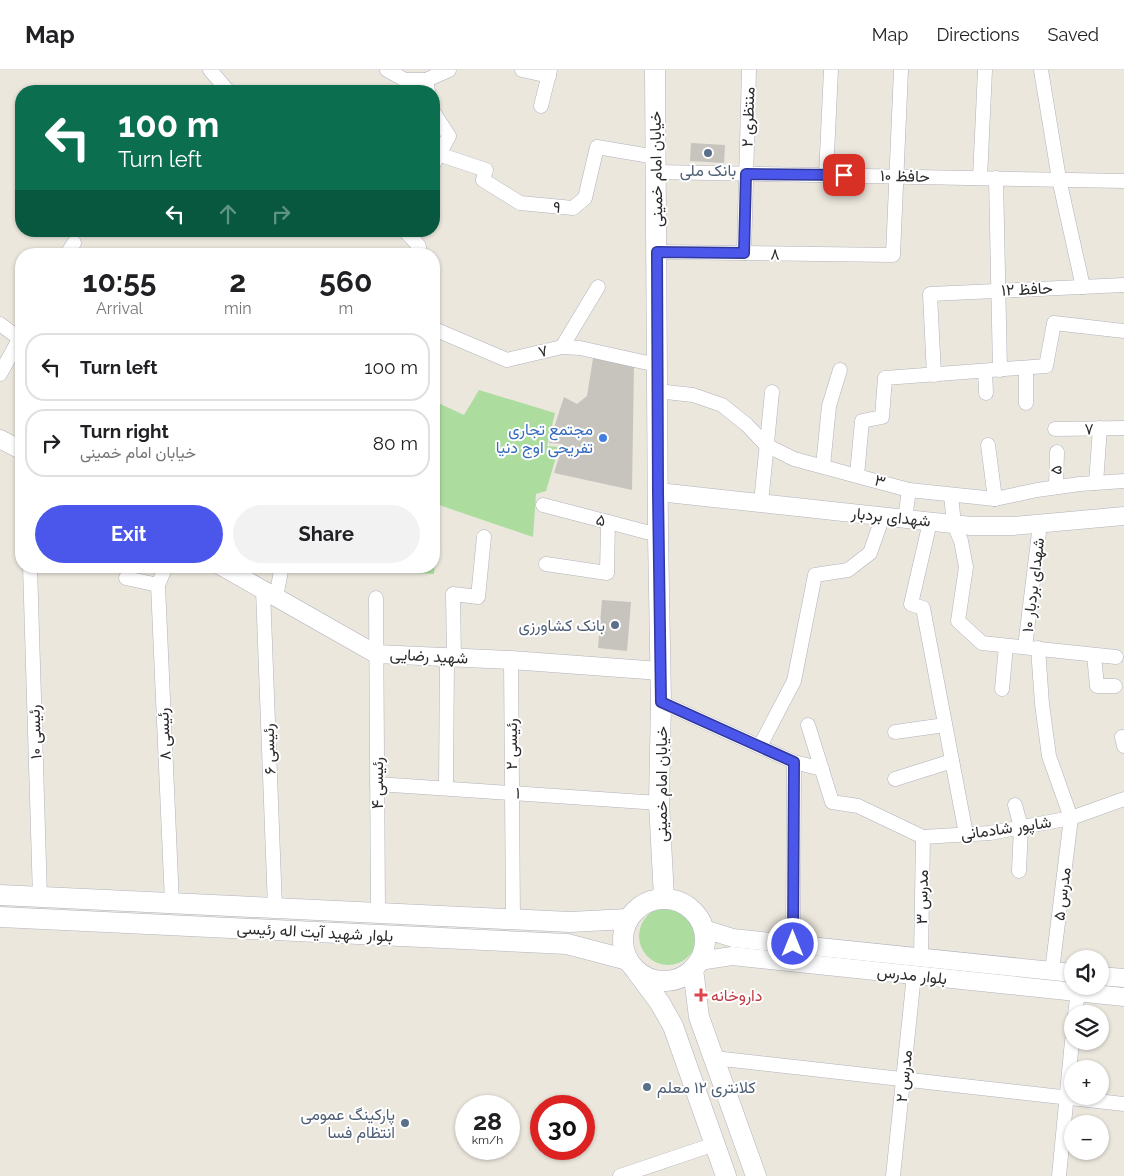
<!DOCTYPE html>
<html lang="en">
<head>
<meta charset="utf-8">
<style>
  body { margin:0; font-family:Raleway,Vazirmatn,sans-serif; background:#f2f2f2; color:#202124; height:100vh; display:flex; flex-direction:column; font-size:19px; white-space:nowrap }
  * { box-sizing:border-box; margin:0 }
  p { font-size:16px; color:#757577 }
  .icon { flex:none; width:28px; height:28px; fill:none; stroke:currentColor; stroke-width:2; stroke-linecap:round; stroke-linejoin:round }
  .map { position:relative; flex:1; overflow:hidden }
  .details { position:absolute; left:15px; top:178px; width:425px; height:325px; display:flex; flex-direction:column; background:#fff; border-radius:20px; box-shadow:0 1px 4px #0004 }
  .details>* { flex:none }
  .hud { position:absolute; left:15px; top:15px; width:425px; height:152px; border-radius:20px; box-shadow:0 1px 4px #0004; background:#0b6e4f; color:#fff; overflow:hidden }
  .controls { position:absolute; left:1064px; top:880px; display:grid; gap:10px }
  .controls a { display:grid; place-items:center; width:45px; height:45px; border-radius:50%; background:#fff; box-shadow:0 1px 4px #0004; font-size:25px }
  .speed { position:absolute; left:455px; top:1025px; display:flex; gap:10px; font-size:25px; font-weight:700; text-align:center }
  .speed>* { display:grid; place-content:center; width:65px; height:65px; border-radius:50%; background:#fff; box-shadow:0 1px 4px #0004; line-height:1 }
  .speed small { font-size:12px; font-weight:400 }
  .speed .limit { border:8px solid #d22; background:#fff; color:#111 }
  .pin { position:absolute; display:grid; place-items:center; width:42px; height:42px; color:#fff; margin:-21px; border-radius:10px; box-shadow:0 2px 8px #0006 }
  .me { position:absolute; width:55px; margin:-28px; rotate:0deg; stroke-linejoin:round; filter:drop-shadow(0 0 4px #0008) }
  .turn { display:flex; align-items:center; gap:18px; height:105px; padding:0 20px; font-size:22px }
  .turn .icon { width:65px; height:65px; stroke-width:2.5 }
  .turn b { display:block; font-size:35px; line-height:42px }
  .lanes { display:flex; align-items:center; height:48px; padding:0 20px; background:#0003; justify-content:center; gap:25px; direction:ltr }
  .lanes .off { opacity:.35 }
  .eta { display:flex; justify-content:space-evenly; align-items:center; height:85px; text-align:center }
  .eta b { font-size:30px; font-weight:700; line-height:35px }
  .action { display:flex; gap:10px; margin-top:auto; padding:10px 20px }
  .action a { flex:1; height:58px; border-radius:30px; background:#4b56eb; color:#fff; font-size:20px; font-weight:700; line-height:58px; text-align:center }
  .action a+a { background:#f2f2f2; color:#202124 }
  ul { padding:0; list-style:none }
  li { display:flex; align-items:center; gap:15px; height:68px; margin:0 10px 8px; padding:0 10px; border:2px solid #e0e0e0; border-radius:20px }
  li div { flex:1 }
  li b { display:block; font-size:19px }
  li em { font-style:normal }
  header { display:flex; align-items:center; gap:30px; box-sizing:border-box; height:70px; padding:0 25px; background:#fff; border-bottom:1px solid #e0e0e0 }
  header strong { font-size:24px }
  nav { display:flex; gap:28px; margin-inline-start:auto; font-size:18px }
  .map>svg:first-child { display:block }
</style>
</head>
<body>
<header>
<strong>Map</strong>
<nav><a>Map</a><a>Directions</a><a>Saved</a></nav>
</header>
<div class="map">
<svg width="1124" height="1106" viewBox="0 0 1124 1106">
  <rect width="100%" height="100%" fill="#ebe7dd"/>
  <g fill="#acdd9e">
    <polygon points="479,320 555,343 547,376 559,377 546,421 536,424 533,467 439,435 434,504 378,501 363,496 434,496 434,331 464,345"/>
    <circle cx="668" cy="866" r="29"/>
  </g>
  <g fill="#c7c3bd">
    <polygon points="691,73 725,75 724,93 690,91"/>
    <polygon points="594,282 634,293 632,420 554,403 563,374 549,373 564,327 577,334 587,326"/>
    <polygon points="602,530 631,532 627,581 598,578"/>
  </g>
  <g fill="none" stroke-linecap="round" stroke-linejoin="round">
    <defs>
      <g id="minor">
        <polyline points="210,0 228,21"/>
        <polyline points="387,0 405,10 426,10 428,21"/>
        <polyline points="522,0 549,6"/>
        <polyline points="1041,0 1059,109 1083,217"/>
        <polyline points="426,10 449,0"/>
        <polyline points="541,36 550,0"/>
        <polyline points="434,43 449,66 434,93"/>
        <polyline points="438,84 486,100 483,110 520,133 573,138 585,128 597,77 656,87"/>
        <polyline points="656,102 1124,111"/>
        <polyline points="826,105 831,0"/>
        <polyline points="980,108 985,0"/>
        <polyline points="996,108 1000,300"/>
        <polyline points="405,161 419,176 419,184"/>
        <polyline points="657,182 893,185 901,0"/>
        <polyline points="744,183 749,0"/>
        <polyline points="67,184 74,173"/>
        <polyline points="0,254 20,269"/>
        <polyline points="434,259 507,290 562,277 580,278 657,295"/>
        <polyline points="562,277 598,217"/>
        <polyline points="1026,298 1026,333"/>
        <polyline points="985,301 986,323"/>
        <polyline points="0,304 21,266"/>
        <polyline points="934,305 930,224 1124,215"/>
        <polyline points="657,321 693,325 722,335 747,355 766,375 794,389 909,420 995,429 1037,420 1080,414 1124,411"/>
        <polyline points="1055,359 1124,358"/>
        <polyline points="988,375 995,429"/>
        <polyline points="823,396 829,336 840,300"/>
        <polyline points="857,405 862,351 882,347 885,308 1046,296 1054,253 1124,261"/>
        <polyline points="1096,413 1100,358"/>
        <polyline points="1056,417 1057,382"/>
        <polyline points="951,425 954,454 961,471 966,497 958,551 982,573 1116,587"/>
        <polyline points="761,433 772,322"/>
        <polyline points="543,435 658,465"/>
        <polyline points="905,449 909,420"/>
        <polyline points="930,452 911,534 923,538 966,764"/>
        <polyline points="546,494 607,503 608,452"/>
        <polyline points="30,496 40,827"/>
        <polyline points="166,496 158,515 172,833"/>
        <polyline points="126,508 158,515"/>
        <polyline points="263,520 275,838"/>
        <polyline points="276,527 282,496"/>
        <polyline points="376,528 378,842"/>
        <polyline points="1025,577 1040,454"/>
        <polyline points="1038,578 1042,634 1049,686 1071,748 1052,901"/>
        <polyline points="1094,585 1097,616 1115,616"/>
        <polyline points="454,588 453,524 478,527 484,467"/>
        <polyline points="511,590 513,849"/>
        <polyline points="1002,619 1006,576"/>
        <polyline points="661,632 794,692 822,699"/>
        <polyline points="808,655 832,732 858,736 923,767 990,763 1071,748 1124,729"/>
        <polyline points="895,662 945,655"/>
        <polyline points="1122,667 1124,676"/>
        <polyline points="760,676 794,611 815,505 848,500 870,483 883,446"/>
        <polyline points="895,709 952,691"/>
        <polyline points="377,714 659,733"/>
        <polyline points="446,718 447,588"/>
        <polyline points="1015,735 1021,757 1019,801"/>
        <polyline points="793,874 794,692"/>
        <polyline points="921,887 923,767"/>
        <polyline points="1075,944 1078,922"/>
        <polyline points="714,988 1124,1034"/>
        <polyline points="620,1106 715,1074"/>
        <polyline points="893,1106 914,905"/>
        <polyline points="1059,1106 1072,971"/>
      </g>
      <g id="tertiary">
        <polyline points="0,369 21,380"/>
        <polyline points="658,422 971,456 1013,456 1124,446"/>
        <polyline points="221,496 376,584 511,590 660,601"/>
        <polyline points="704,859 733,868 1072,903"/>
        <polyline points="699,891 732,886 1124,927"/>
        <polyline points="1100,906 1124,908"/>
      </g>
      <g id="secondary">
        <polyline points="655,0 658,465 661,632 659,733 664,828"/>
        <polyline points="0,825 570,852 628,849"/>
        <circle cx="664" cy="870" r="41"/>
        <polyline points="0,847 567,874 628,890"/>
        <polyline points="693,899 699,947 756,1106"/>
        <polyline points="637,902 660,933 673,956 726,1106"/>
      </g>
    </defs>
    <use href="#minor" stroke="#b1b2bd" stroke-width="15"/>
    <use href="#tertiary" stroke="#b1b2bd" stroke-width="19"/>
    <use href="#secondary" stroke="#b1b2bd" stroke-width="21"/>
    <use href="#minor" stroke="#fff" stroke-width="14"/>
    <use href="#tertiary" stroke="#fff" stroke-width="18"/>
    <use href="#secondary" stroke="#fff" stroke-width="20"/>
  </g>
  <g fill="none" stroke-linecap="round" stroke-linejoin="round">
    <defs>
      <polyline id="route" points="793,874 794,692 661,632 658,422 657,182 744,183 746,104 844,105"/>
    </defs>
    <use href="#route" stroke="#313899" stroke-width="12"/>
    <use href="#route" stroke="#4b56eb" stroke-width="9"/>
  </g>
  <g fill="#5c6f8a" stroke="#fff" stroke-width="2">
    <circle cx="708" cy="83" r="5"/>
    <circle cx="615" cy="555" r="5"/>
    <circle cx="647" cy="1017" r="5"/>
    <circle cx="405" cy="1053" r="5"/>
  </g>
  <circle fill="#3f7fe0" stroke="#fff" stroke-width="2" cx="603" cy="368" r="5"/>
  <path fill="#e0444e" stroke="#fff" stroke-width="2" d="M698.5 917.5h5v5h5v5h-5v5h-5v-5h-5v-5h5z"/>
  <g text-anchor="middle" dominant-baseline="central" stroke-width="4" stroke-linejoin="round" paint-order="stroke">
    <g font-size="16" fill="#2a2a2a" stroke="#fff">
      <text transform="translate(748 47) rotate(-88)">منتظری ۲</text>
      <text transform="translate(656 99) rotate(-91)">خیابان امام خمینی</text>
      <text transform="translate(905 106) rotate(1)">حافظ ۱۰</text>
      <text transform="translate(557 137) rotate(6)">۹</text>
      <text transform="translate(775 184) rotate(1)">۸</text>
      <text transform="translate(1027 219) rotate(-3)">حافظ ۱۲</text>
      <text transform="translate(543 281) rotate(-14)">۷</text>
      <text transform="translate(1089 359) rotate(-1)">۷</text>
      <text transform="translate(1056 400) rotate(-89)">۵</text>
      <text transform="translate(880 411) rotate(16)">۳</text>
      <text transform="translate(891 447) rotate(6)">شهدای بردبار</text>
      <text transform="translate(601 450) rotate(15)">۵</text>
      <text transform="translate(1033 515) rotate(-83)">شهدای بردبار ۱۰</text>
      <text transform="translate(429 586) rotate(3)">شهید رضایی</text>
      <text transform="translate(35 662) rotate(-92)">رئیسی ۱۰</text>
      <text transform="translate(164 664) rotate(-93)">رئیسی ۸</text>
      <text transform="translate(511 674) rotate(-90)">رئیسی ۲</text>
      <text transform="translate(269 679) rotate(-92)">رئیسی ۶</text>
      <text transform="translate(377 713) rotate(-90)">رئیسی ۴</text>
      <text transform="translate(661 714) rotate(-90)">خیابان امام خمینی</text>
      <text transform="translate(518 723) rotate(4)">۱</text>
      <text transform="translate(1006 758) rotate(-8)">شاپور شادمانی</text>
      <text transform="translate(1062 824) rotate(-83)">مدرس ۵</text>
      <text transform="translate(922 827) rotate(-89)">مدرس ۳</text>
      <text transform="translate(315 862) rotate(3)">بلوار شهید آیت اله رئیسی</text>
      <text transform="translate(912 905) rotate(6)">بلوار مدرس</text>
      <text transform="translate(904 1006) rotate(-84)">مدرس ۲</text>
    </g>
    <g font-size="16" fill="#4e5e75" stroke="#fff" text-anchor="end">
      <text x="708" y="100" text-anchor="middle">بانک ملی</text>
      <text x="605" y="555">بانک کشاورزی</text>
      <text x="657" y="1017" text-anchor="start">کلانتری ۱۲ معلم</text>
      <text x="395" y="1044">پارکینگ عمومی<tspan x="395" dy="18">انتظام فسا</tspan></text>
    </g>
    <g font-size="16" fill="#366cbe" stroke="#fff" text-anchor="end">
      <text x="593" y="359">مجتمع تجاری<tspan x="593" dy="18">تفریحی اوج دنیا</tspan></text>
    </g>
    <g font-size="16" fill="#be3a42" stroke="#fff" text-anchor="start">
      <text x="711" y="925">داروخانه</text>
    </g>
  </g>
</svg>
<div class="controls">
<a><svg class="icon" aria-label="sound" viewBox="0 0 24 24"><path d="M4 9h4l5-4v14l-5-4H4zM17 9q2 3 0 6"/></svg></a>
<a><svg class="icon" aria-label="layers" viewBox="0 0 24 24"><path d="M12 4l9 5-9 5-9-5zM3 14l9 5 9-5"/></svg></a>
<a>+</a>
<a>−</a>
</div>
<div class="speed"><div>28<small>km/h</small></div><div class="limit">30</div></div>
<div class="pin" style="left:844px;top:105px;background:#d93025"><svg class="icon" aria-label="arrive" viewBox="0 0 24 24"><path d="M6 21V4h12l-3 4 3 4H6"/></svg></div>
<svg class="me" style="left:793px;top:874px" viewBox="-20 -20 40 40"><circle r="17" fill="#4b56eb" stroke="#fff" stroke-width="3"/><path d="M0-11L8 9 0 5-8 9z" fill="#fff"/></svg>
<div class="hud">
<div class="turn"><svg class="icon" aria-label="left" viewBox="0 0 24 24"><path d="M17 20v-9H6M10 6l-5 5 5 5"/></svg><div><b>100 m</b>Turn left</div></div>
<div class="lanes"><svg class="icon" aria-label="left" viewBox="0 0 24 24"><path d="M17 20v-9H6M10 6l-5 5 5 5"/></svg><svg class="icon off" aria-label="ahead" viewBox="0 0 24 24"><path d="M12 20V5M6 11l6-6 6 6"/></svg><svg class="icon off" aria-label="right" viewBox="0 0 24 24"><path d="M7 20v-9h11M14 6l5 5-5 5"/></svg></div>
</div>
<section class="details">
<div class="eta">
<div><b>10:55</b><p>Arrival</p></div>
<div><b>2</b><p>min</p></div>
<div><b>560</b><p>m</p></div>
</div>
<ul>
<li><svg class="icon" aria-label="left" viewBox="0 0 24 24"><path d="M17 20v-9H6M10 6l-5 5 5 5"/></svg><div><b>Turn left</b></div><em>100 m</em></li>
<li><svg class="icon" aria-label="right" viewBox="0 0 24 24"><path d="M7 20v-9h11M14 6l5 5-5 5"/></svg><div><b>Turn right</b><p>خیابان امام خمینی</p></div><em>80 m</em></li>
</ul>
<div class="action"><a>Exit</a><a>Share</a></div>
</section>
</div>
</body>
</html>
